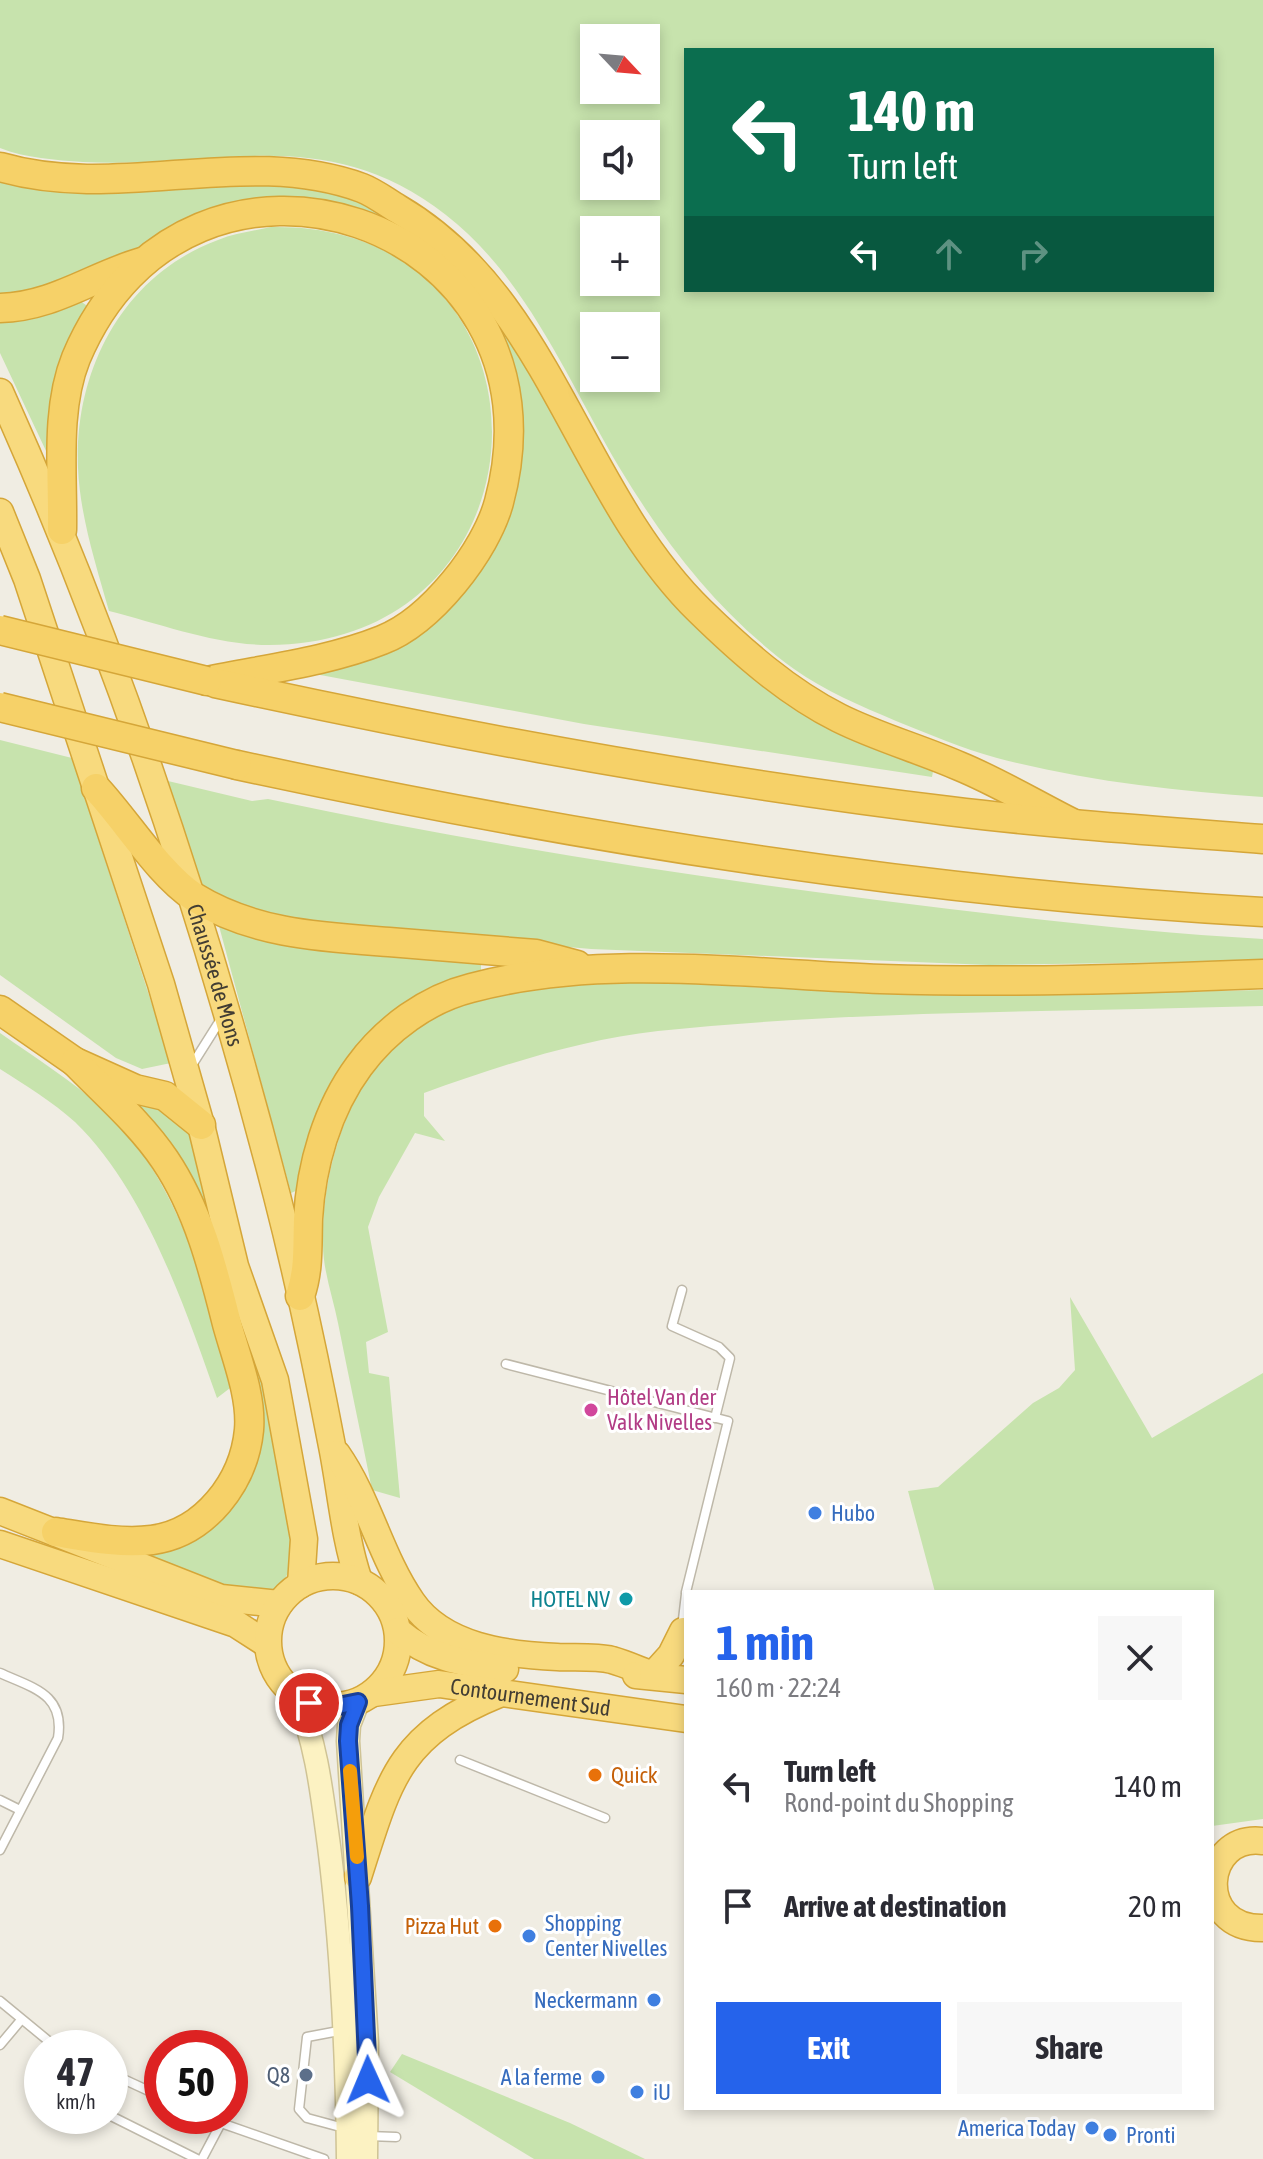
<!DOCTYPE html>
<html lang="en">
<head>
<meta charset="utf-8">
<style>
  body { margin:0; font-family:"Asap Condensed",sans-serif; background:#f7f7f7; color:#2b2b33; height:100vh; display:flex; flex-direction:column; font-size:30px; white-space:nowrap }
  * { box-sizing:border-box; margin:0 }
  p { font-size:26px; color:#7c7c81 }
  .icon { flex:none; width:44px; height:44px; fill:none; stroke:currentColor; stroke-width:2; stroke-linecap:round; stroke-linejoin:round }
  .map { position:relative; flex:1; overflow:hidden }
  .drawer { position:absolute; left:684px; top:1590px; width:530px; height:520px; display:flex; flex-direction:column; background:#fff; border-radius:0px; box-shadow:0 4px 12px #0003 }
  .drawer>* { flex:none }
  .top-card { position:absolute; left:684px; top:48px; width:530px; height:244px; border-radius:0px; box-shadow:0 4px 12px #0003; background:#0b6e4f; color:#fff; overflow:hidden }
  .needle { width:52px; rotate:116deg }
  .buttons { position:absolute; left:580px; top:24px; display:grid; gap:16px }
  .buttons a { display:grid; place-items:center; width:80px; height:80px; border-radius:0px; background:#fff; box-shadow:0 4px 12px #0003; font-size:40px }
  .speed { position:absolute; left:24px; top:2030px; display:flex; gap:16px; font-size:40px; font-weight:700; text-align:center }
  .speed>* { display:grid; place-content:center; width:104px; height:104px; border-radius:50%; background:#fff; box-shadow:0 4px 12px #0003; line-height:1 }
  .speed small { font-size:20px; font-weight:400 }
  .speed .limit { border:12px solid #d22; background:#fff; color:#111 }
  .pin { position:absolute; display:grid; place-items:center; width:68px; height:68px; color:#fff; margin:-34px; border:4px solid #fff; border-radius:50%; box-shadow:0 2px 8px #0007 }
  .me { position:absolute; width:88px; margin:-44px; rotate:359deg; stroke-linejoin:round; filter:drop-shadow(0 0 6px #0008) }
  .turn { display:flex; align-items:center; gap:28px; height:168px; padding:0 32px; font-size:36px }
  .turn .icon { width:104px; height:104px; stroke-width:2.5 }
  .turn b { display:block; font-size:56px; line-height:68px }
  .lanes { display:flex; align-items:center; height:76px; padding:0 32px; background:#0003; justify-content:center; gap:40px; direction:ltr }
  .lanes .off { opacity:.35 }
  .round { display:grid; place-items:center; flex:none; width:84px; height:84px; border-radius:0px; background:#f7f7f7 }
  .headline { display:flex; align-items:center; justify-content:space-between; height:136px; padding:0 32px }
  h1 { font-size:48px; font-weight:700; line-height:60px; color:#2563eb }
  .primary-button { display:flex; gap:16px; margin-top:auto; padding:16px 32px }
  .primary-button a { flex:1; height:92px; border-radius:0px; background:#2563eb; color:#fff; font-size:32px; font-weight:700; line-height:92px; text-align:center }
  .primary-button a+a { background:#f7f7f7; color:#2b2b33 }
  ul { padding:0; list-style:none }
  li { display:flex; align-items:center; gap:24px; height:120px; padding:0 32px }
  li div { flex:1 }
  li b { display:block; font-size:30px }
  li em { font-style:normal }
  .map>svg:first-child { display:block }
</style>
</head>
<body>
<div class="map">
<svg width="1263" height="2159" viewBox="0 0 1263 2159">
  <rect width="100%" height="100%" fill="#f0ede3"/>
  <g fill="#c7e3ad" fill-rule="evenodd">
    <path d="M 0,0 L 1263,0 L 1263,797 C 1174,791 1084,781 997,758 C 963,749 929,734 896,721 C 861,706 825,691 794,669 C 720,615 666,545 619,467 C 568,381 527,278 446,215 C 326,121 216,169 83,162 C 56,160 25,158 0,148 ZM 594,38 L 646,38 L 646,90 L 594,90 ZM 686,50 L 1212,50 L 1212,290 L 686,290 ZM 594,134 L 646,134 L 646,186 L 594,186 ZM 594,230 L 646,230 L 646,282 L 594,282 ZM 594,326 L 646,326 L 646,378 L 594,378 Z"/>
    <polygon points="0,175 266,179 354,196 459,264 701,623 934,766 932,777 584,724 315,674 323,666 368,655 504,525 518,472 521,397 511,361 492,318 357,212 328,204 290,201 206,215 82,279 0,302"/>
    <path d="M 271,227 C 568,222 564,643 269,645 C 215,645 161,624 109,611 C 96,565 80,516 78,468 C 74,370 123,275 218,240 C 235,233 254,231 271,227 Z"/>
    <path d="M 80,301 L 86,305 L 86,314 C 67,360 54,404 47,453 L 0,353 L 0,317 Z"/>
    <polygon points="0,740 72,758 171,1063 142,1069 116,1058 0,975"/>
    <path d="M 168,781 L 252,801 L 268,799 C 470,842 673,874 877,900 C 1006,916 1134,932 1263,939 L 1263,961 L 989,965 L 591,949 L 272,921 L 204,893 Z"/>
    <polygon points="225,921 481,960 481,972 413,999 298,1190 291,1193 219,926"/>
    <path d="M 638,981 L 885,994 L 1018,995 L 1263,990 L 1263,1006 C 1062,1012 858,1010 658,1031 C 578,1040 499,1066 424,1093 L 424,1116 L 445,1141 L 415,1133 L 379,1197 L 368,1227 L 388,1332 L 366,1342 L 369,1373 L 389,1377 L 400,1498 L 372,1490 C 361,1434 349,1379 338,1323 C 333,1298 323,1270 323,1245 C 321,1162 356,1055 435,1016 C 495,985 572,983 638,981 Z"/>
    <path d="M 0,1033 C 34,1057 73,1081 104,1110 C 181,1181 205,1289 234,1385 L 217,1398 C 185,1308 146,1191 75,1122 C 53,1102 25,1085 0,1069 Z"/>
    <polygon points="159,1100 194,1134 265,1392 293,1541 291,1568 280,1587 258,1596 234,1594 121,1547 158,1546 244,1476 221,1270 125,1101"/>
    <polygon points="1070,1297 1152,1438 1263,1373 1263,1819 1212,1826 1212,1592 935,1592 908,1491 938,1487 1033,1403 1059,1388 1075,1370"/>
    <polygon points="402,2054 570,2123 645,2159 534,2159 390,2072"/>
  </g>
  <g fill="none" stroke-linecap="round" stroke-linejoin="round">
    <defs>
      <g id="service">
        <polyline points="192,1065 221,1019"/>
        <polyline points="682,1290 672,1326 719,1347 730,1358 715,1418"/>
        <polyline points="506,1364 728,1421 686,1592"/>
        <polyline points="682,1628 686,1594"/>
        <path d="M 0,1673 C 33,1688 65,1694 58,1738 L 0,1850"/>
        <polyline points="460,1760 605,1818"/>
        <polyline points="0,1800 20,1810"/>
        <polyline points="0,2001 57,2048"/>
        <polyline points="0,2045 21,2020"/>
        <polyline points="110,2073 162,2097"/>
        <polyline points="201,2116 324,2159"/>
        <polyline points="113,2117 197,2159"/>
        <polyline points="344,2128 307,2118 299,2109 307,2037 344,2030"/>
        <polyline points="368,2136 396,2137"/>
        <polyline points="202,2159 220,2125"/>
      </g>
      <g id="secondary">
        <path d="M 297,1697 C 317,1745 322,1795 329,1846 C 342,1950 347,2054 348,2159"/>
        <polyline points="358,1702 349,1725 348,1741 367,2043 366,2159"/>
      </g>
      <g id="trunk">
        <path id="s1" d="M 0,392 C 117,651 206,920 277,1196 C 298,1278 316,1362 332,1446 C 341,1491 344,1537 359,1581"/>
        <polyline points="0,512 27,579 161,984 201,1125 235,1266 275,1380 304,1539 301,1584"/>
        <path d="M 337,1454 C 369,1500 380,1556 412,1602 C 443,1647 507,1655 557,1657 C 574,1658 595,1656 612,1660 C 626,1664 639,1670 653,1675"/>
        <polyline points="0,1511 221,1598 279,1604"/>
        <polyline points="0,1544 236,1624 267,1644"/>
        <circle cx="333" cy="1641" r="65"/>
        <path d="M 398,1631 C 430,1659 465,1663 505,1669"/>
        <polyline points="636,1675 686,1680"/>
        <polyline points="653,1675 671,1655 683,1631 686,1636"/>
        <path id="s2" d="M 374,1693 L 439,1684 L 686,1719"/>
        <path d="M 1263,1841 C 1202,1833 1193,1929 1263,1928"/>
        <path d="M 358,1877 C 389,1780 398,1735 499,1694"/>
      </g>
      <g id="motorway">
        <path d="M 0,167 C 120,202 244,145 362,188 C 375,193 386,202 398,209 C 550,298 578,492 700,611 C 741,651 787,692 839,718 C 877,737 920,749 959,766 C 998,782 1036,805 1074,824"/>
        <path d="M 0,308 C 53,307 93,276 142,262"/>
        <path d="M 62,530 C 63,475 55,410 76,358 C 189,89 575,220 499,502 C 486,551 431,621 382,640 C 327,662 264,669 207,681"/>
        <path d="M 215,683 C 458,736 702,781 949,811 C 1053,824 1158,831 1263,839"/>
        <path d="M 237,765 C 575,838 918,893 1263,912"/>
        <path d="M 96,788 C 126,820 159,874 194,897 C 254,934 321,937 389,942 C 438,946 487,950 536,954 L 577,965"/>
        <polyline points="0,1010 75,1062 135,1089 165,1096 201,1125"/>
        <path d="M 300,1296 C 309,1270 307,1247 308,1219 C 311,1166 327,1109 359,1066 C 386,1029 427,999 471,988 C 601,953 748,974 881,979 C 1009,983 1136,979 1263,974"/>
        <path d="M 56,1532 C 87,1537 120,1544 152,1540 C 205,1533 244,1482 249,1430 C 252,1396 236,1357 227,1324 C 213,1268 198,1209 165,1160 C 141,1124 106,1094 75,1062"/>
      </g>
    </defs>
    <use href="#service" stroke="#beb8a9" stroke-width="11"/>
    <use href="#secondary" stroke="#cfc395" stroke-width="25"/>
    <use href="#trunk" stroke="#d5a639" stroke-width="29"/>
    <use href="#motorway" stroke="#d5a639" stroke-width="31"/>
    <use href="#service" stroke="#fff" stroke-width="8"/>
    <use href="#secondary" stroke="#fcf2c2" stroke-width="22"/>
    <use href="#trunk" stroke="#f8da7e" stroke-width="26"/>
    <use href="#motorway" stroke="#f6d168" stroke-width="28"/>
    <defs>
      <g id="motorway-bridge">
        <polyline points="0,630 207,681"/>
        <polyline points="0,707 237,765"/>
      </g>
    </defs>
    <use href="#motorway-bridge" stroke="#d5a639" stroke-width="31" stroke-linecap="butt"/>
    <use href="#motorway-bridge" stroke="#f6d168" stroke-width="28"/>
  </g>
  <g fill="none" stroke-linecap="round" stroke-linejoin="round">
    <defs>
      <polyline id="route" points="309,1703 333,1707 358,1702 349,1725 348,1741 360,1906 368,2080"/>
    </defs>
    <use href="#route" stroke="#184099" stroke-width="20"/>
    <use href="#route" stroke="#2563eb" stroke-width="14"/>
    <polyline stroke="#f59e0b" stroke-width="14" points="350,1771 357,1857"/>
  </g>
  <circle fill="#d1479c" stroke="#fff" stroke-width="3" cx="591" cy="1410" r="8"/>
  <g fill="#3f7fe0" stroke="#fff" stroke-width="3">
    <circle cx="815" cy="1513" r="8"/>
    <circle cx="529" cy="1936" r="8"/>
    <circle cx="654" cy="2000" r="8"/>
    <circle cx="598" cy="2077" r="8"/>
    <circle cx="637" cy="2092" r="8"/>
    <circle cx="1092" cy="2128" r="8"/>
    <circle cx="1110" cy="2135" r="8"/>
  </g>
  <circle fill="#0f9aa8" stroke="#fff" stroke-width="3" cx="626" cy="1599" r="8"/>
  <g fill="#e8710a" stroke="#fff" stroke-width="3">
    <circle cx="595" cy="1775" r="8"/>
    <circle cx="495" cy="1926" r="8"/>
  </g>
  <circle fill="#5c6f8a" stroke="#fff" stroke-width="3" cx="306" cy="2075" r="8"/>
  <g text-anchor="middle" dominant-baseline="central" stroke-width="6" stroke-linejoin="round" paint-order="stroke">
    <g font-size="22" fill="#423d33" stroke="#fff">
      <text stroke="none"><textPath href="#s1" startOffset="622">Chaussée de Mons</textPath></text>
      <text stroke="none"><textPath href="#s2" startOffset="158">Contournement Sud</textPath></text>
    </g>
    <g font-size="22" fill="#b23c85" stroke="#fff" text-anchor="start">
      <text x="607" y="1397">Hôtel Van der<tspan x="607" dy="25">Valk Nivelles</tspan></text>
    </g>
    <g font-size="22" fill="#366cbe" stroke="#fff" text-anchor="start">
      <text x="831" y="1513">Hubo</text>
      <text x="545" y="1923">Shopping<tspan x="545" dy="25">Center Nivelles</tspan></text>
      <text x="638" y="2000" text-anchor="end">Neckermann</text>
      <text x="582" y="2077" text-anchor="end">A la ferme</text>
      <text x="653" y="2092">iU</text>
      <text x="1076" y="2128" text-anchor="end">America Today</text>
      <text x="1126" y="2135">Pronti</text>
    </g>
    <g font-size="22" fill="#0d838f" stroke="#fff" text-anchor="end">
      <text x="610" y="1599">HOTEL NV</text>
    </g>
    <g font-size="22" fill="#c56008" stroke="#fff" text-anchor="start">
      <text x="611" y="1775">Quick</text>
      <text x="479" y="1926" text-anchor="end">Pizza Hut</text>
    </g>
    <g font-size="22" fill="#4e5e75" stroke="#fff" text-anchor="end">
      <text x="290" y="2075">Q8</text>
    </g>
  </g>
</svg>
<div class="buttons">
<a><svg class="needle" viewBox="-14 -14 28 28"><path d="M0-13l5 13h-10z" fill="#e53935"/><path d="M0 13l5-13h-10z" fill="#7c7c81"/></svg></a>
<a><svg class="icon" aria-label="sound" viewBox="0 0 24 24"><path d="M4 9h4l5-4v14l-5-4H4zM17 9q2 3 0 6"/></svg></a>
<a>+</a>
<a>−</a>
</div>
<div class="speed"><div>47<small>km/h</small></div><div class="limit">50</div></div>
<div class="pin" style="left:309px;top:1703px;background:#d93025"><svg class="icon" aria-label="arrive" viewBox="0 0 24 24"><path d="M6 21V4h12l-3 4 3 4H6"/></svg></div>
<svg class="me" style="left:368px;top:2080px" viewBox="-20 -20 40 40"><path d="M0-17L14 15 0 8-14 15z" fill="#2563eb" stroke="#fff" stroke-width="4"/></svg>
<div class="top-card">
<div class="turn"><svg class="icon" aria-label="left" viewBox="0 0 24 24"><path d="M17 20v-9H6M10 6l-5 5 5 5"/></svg><div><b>140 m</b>Turn left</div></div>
<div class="lanes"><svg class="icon" aria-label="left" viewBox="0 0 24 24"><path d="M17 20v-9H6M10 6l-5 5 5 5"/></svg><svg class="icon off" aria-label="ahead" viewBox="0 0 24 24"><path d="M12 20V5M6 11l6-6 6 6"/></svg><svg class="icon off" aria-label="right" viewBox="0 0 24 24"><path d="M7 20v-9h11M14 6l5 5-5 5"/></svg></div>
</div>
<section class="drawer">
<div class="headline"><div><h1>1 min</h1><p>160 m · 22:24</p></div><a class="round"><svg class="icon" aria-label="close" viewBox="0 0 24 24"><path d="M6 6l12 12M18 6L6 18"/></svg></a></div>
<ul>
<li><svg class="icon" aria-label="left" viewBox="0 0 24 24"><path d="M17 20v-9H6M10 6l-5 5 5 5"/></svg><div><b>Turn left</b><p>Rond-point du Shopping</p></div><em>140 m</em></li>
<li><svg class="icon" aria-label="arrive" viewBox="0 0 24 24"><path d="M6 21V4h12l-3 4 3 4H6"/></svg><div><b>Arrive at destination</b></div><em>20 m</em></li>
</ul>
<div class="primary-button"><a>Exit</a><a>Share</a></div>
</section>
</div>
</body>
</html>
